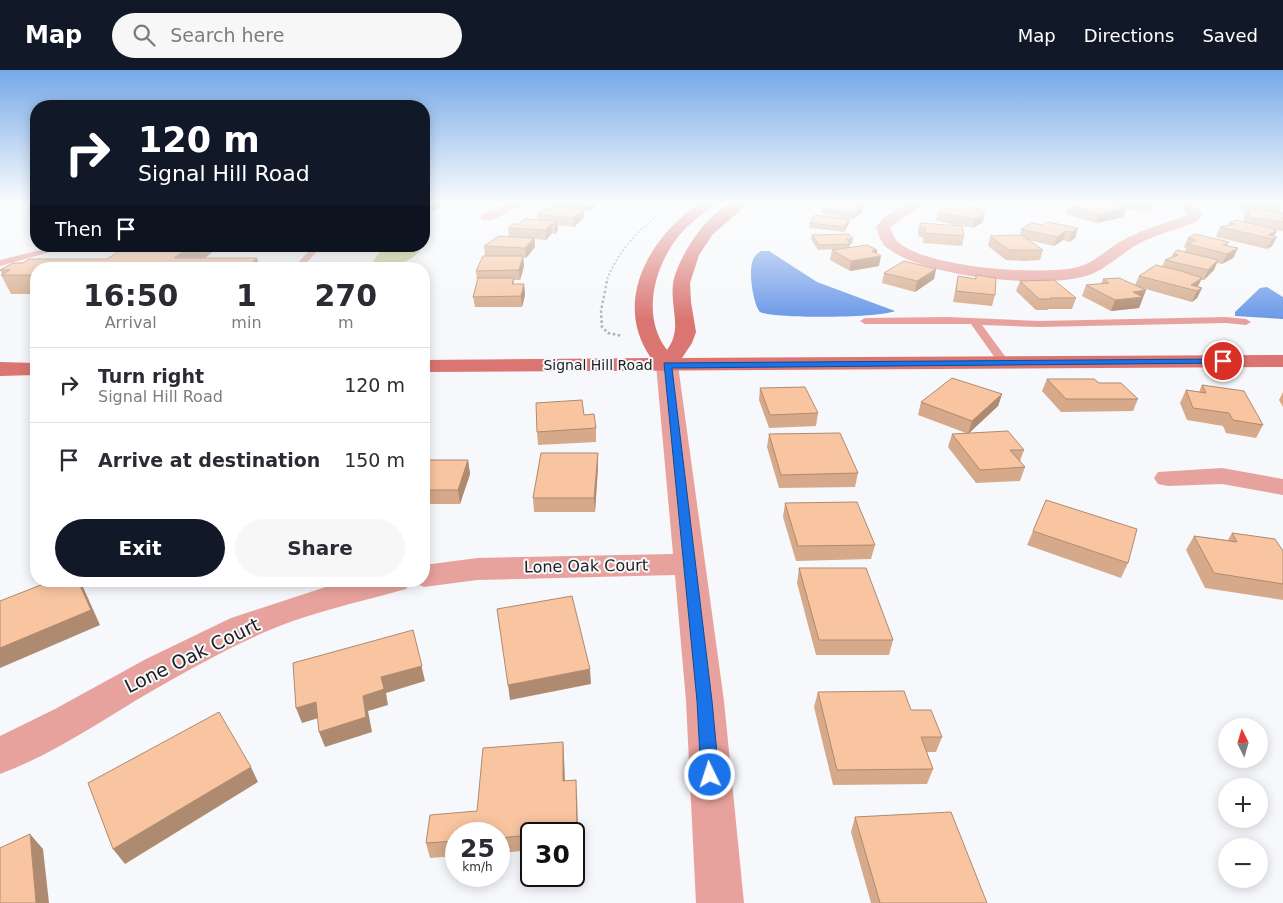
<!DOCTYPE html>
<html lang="en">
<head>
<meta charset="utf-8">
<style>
  body { margin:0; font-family:"DejaVu Sans",sans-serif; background:#f7f7f7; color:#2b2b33; height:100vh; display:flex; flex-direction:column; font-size:19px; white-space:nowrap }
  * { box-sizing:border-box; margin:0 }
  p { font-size:16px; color:#7c7c81 }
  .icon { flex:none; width:28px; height:28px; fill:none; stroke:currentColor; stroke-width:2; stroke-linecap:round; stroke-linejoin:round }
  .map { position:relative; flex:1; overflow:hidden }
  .side { position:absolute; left:30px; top:192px; width:400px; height:325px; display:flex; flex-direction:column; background:#fff; border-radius:20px; box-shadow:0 2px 12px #0003 }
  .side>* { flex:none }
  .guide { position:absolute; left:30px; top:30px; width:400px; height:152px; border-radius:20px; box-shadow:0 2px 12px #0003; background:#111827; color:#fff; overflow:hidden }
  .needle { width:32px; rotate:355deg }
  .fabs { position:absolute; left:1218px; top:648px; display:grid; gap:10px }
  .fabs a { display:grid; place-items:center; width:50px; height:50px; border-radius:50%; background:#fff; box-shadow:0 2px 12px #0003; font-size:25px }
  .speed { position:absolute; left:445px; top:752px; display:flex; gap:10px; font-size:25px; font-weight:700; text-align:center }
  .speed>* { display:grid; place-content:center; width:65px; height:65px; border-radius:50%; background:#fff; box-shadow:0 2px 12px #0003; line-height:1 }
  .speed small { font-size:12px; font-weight:400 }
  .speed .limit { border:2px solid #111; border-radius:8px; background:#fff; color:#111 }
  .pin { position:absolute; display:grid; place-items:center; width:42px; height:42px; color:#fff; margin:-21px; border:2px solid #fff; border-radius:50%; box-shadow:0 1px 5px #0007 }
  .me { position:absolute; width:55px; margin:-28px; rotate:356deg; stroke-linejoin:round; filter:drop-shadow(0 0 4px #0008) }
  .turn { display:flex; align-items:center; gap:18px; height:105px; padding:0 25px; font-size:22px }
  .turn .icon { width:65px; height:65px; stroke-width:2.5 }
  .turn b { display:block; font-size:35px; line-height:42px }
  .then { display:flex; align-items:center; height:48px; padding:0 25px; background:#0003; gap:10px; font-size:19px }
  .eta { display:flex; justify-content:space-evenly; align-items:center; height:85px; text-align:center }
  .eta b { font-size:30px; font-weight:700; line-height:35px }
  .button { display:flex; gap:10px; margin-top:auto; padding:10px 25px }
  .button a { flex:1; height:58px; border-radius:30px; background:#111827; color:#fff; font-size:20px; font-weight:700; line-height:58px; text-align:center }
  .button a+a { background:#f7f7f7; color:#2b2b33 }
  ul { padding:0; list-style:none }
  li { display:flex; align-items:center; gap:15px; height:75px; padding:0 25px; border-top:1px solid #e1e1e2 }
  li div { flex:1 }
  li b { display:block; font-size:19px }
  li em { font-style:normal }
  header { display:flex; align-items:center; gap:30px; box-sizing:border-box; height:70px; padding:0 25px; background:#111827; color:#fff }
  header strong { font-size:24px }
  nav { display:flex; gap:28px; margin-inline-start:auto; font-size:18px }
  .search { width:350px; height:45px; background:#f7f7f7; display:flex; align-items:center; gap:12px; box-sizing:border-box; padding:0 18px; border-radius:28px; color:#7c7c81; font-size:19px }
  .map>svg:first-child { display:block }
</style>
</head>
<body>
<header>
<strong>Map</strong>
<div class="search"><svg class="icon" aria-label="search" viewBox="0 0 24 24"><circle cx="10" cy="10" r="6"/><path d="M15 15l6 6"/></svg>Search here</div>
<nav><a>Map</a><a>Directions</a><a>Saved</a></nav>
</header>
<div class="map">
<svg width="1283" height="833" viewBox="0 0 1283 833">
  <rect width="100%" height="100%" fill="#f6f8fb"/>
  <path fill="#bfd08a" d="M 385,176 L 420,176 L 419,182 C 406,194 396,196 378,196 L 373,191 Z"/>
  <g fill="#6a98e7">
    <path d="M 761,181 L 769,181 L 817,212 L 895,241 C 879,248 776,249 760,242 C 753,234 748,200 753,190 C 754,186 758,183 761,181 Z"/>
    <polygon points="1267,217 1283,227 1283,249 1235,246 1235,242 1260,218"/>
  </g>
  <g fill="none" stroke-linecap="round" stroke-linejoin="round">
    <path stroke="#afb0b3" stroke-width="2" stroke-dasharray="2 2" stroke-linecap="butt" d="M 606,213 C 615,185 636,163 658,145"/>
    <polyline stroke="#afb0b3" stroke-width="2.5" stroke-dasharray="2.5 2.5" stroke-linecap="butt" points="607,211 601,241 602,257 608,263 622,266"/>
    <g fill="#e8a29d" fill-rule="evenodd">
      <polygon points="57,176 72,176 0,196 0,190"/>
      <polygon points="309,176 317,176 318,180 301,199 292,199 310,180"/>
      <polygon points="947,247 1039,251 1226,247 1246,249 1251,252 1246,255 1226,253 1039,257 982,255 1010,293 1004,296 1000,295 971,254 865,254 860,251 865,248"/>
    </g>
    <g fill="#e8a29d" fill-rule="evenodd">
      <polygon points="508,133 527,133 492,150 482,150 480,147 482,144"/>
      <path d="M 909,133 L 926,133 L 890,157 C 892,161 894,168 897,171 C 924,198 1042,206 1078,197 C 1096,192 1110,176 1127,168 C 1146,158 1167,153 1187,145 L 1179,133 L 1193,133 L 1202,144 L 1198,151 C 1178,159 1157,164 1138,174 C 1120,184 1106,200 1086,206 C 1041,219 922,207 886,177 C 881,173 878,163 876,157 L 883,148 Z"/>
      <polygon points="667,289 675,290 678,295 724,631 744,833 696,833 686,631 675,505 477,510 424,517 411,511 424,511 424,495 477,488 673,484 656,295 659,290"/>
      <polygon points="1222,398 1283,409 1283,425 1222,414 1168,416 1158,414 1154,408 1158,402"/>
      <path d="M 411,511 L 406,519 C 356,533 302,544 254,567 C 227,579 200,594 173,609 C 116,640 62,681 0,704 L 0,666 L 55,639 L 146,589 L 231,548 L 344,511 Z"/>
    </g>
    <g fill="#da7571" fill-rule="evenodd">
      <path d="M 699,133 L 715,133 C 707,143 694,149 685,159 C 656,189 639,244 667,280 C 683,259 670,238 673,214 C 676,190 709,139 733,133 C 738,132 744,133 749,133 L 713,164 L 699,185 L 690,213 L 691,232 L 696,262 L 692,273 L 682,288 L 1283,285 L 1283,297 L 424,302 L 424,290 L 651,288 C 612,232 649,168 699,133 Z"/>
      <polygon points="0,292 36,293 36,305 0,306"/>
    </g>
  </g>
  <g fill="#d5a98a">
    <polygon points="424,133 451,133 433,140 424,138"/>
    <polygon points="548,133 596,133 596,137 591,140 584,141 584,148 574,157 558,155 558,160 555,164 552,163 546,170 535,169 535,177 526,188 523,188 524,196 520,210 514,210 514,214 524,214 525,225 522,237 475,237 473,227 477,211 476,201 494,186 485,186 484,176 509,166 508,158 537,150 537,144 549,138"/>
    <polygon points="848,133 875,133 864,137"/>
    <polygon points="1112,133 1155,133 1153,139 1151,139 1150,142 1126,139 1123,147 1097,153 1065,144 1068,135 1112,135"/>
    <polygon points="1226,133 1283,133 1279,142 1273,142 1283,143 1283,161 1277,160 1274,166 1272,176 1267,179 1216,167 1220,157 1228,156 1229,153 1245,152 1243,147 1246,140"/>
    <polygon points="863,137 862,142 853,149 821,143 822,139"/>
    <polygon points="946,137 980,138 979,142 983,152 973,158 936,151 938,142 945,139"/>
    <polygon points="810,153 849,153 844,162 809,158"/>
    <polygon points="920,153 964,166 962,176 923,173 923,167 919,167 918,162"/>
    <polygon points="1043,155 1078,158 1075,168 1069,172 1063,170 1054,176 1028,170 1043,180 1040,190 1023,191 1006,190 988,176 990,166 1020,165 1021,159"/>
    <polygon points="812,165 853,169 852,174 850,174 850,177 877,180 877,183 879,196 850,201 830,190 832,180 838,179 818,180 811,169"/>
    <polygon points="1188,168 1229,172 1227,176 1238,178 1233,188 1222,194 1217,193 1214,200 1204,210 1201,210 1198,216 1202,218 1197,228 1192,232 1142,218 1146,220 1139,238 1111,241 1082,226 1086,215 1101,214 1103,209 1135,215 1139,206 1162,197 1165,190 1171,188 1173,184 1185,182 1186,178 1184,177"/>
    <polygon points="216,179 205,188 36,199 36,224 11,224 1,205 2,204 0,200 107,189"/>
    <polygon points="936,199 934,209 915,222 882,213 884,203"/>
    <polygon points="976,205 995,225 992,236 953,232 958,206 975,209"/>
    <polygon points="1020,211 1076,228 1072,239 1048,239 1048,240 1036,240 1016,221"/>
    <polygon points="1047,309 1099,313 1138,329 1133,341 1061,342 1042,321"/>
    <polygon points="1202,315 1263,355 1256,368 1226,363 1223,356 1187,350 1180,333 1186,320 1199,322"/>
    <polygon points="760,318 818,343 816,356 769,358 759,330"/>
    <polygon points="1283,322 1283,337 1279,330"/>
    <polygon points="1002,324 998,336 969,363 1024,380 1020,391 1025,397 1020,411 976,413 948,377 952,364 966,363 918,345 921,332"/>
    <polygon points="584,345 596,358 596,372 538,375 537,362"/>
    <polygon points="769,364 858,403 855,417 779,418 767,377"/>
    <polygon points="598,383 598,397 595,442 534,442 533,428"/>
    <polygon points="424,390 468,390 470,404 460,434 424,434"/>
    <polygon points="785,433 875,475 871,489 796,491 783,447"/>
    <polygon points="1033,461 1128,493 1121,508 1027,475"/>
    <polygon points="1232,463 1283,481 1283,530 1205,518 1186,480 1194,466 1228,470"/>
    <polygon points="799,498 893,570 889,585 816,585 797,513"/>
    <polygon points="818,622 911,640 942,667 936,682 927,682 933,699 927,714 833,715 814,637"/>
    <polygon points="563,672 564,688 565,711 577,725 578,777 574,777 574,764 531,764 531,780 499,783 499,764 456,764 456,786 430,788 426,773 477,741"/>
    <polygon points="855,747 987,833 871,833 851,762"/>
  </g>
  <g fill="#ae8a70">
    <polygon points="432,133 451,133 433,140"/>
    <polygon points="580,133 596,133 596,137 591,140 584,141 584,148 574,157 573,148 581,142"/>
    <polygon points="865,133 875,133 864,137"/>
    <polygon points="863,137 862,142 853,149 854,144"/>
    <polygon points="1126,138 1123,147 1097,153 1100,144"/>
    <polygon points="985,143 983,152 973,158 975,149"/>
    <polygon points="849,149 849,153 844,162 845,157"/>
    <polygon points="557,151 558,160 555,164 555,154"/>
    <polygon points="551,154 552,163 546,170 546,160"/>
    <polygon points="1078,158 1075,168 1069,172 1072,162"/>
    <polygon points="1277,160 1273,168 1277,167 1272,176 1267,179 1272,169 1268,165"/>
    <polygon points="1066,161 1063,170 1054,176 1057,167"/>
    <polygon points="534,168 535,177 526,188 525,178"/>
    <polygon points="191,176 215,176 216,179 191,199 174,188"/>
    <polygon points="1238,178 1233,188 1222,194 1227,184"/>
    <polygon points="877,180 876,187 881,186 879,196 850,201 851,191 872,181"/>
    <polygon points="523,186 524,196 520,210 519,200"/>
    <polygon points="257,188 260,199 245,199"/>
    <polygon points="1218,190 1214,200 1204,210 1208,200"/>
    <polygon points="936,199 934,209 915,222 917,211"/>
    <polygon points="1202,208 1197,218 1191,215"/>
    <polygon points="524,214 525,225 522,237 521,226"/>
    <polygon points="1202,218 1197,228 1192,232 1197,221"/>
    <polygon points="1146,220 1139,238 1111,241 1115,230 1133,222"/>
    <polygon points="1002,324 998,336 968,364 972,351"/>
    <polygon points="598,383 598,397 595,442 594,428"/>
    <polygon points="468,390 470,404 460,434 458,420"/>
    <polygon points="78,511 80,511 83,517 100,555 0,598 0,578"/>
    <polygon points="413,560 425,611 386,623 388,635 368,641 372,662 325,677 319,662 363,626 381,607"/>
    <polygon points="590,599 591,614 510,630 508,615"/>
    <polygon points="316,632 322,647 302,653 296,638"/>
    <polygon points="563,672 564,688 565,726 563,711"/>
    <polygon points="251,697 258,712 125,794 113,779"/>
    <polygon points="576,710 577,725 578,777 577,762"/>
    <polygon points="30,764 43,779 49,833 36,833"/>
  </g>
  <g fill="#f8c5a0" stroke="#ae8a70">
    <polygon points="830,133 839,133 863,137 854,144 822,139"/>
    <polygon points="953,133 980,138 975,141 985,143 975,149 938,142 948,137 946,137"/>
    <polygon points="1074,133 1107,133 1126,138 1100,144 1068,135"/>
    <polygon points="552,136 584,139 573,148 537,144"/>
    <polygon points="1247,138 1283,143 1283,152 1251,148"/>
    <polygon points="815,145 849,149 845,157 810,153"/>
    <polygon points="524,149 557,151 555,154 551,154 546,160 508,158 513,154 519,154"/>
    <polygon points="1236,150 1277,160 1268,165 1277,167 1272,169 1220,157 1235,154 1229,153"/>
    <polygon points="1047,152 1078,158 1072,162 1066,161 1057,167 1021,159 1032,153 1043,155"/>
    <polygon points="920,153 962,156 964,166 925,163 925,158 921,158"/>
    <polygon points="849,164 853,169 847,169 850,174 819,175 812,165"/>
    <polygon points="1195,164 1229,172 1223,175 1238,178 1227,184 1188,174 1196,170 1188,168"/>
    <polygon points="1021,165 1043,180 1009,180 990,166"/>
    <polygon points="499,166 534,168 525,178 484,176"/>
    <polygon points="867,175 877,180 872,181 881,186 851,191 832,180"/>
    <polygon points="127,176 191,176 174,188 257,188 245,199 36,199 36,205 1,205 10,200 0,200 13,193 23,193 29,189 107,189"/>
    <polygon points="1177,180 1218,190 1208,200 1165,190 1178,185 1173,184"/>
    <polygon points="483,186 523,186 519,200 476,201"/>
    <polygon points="904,191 936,199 917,211 884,203"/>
    <polygon points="1156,195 1181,201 1202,208 1191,215 1202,218 1197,221 1139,206"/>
    <polygon points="976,205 996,208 995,225 956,221 958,206 976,209"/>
    <polygon points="478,208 514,208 512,214 524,214 521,226 473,227"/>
    <polygon points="1119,208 1146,220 1133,222 1143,227 1115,230 1086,215 1109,213 1103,209"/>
    <polygon points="1054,210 1076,228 1050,228 1051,229 1039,229 1020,211"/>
    <polygon points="952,308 1002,324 972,351 921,332"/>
    <polygon points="1047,309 1094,309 1099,313 1121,313 1138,329 1066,329"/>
    <polygon points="1202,315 1244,321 1263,355 1233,350 1229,343 1193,338 1186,320 1206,323"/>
    <polygon points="805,317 818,343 770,345 760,318"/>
    <polygon points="582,330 584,345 594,344 596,358 537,362 536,333"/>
    <polygon points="1008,361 1024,380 1010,380 1025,397 980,400 952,364"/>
    <polygon points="840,363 858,403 781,405 769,364"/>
    <polygon points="541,383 598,383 594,428 533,428"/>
    <polygon points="424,390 468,390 458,420 424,420"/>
    <polygon points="1046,430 1137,459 1128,493 1033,461"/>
    <polygon points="857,432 875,475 798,476 785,433"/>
    <polygon points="1232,463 1275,469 1283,481 1283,514 1214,503 1194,466 1237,472"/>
    <polygon points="799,498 866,498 893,570 819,570"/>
    <polygon points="51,511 78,511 91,540 0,578 0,531"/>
    <polygon points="572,526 590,599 508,615 497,539"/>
    <polygon points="413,560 422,596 381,607 384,619 363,626 366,647 319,662 316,632 296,638 293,593"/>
    <polygon points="904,621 911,640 931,640 942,667 921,667 933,699 837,700 818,622"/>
    <polygon points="219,642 251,697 113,779 88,713"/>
    <polygon points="563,672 563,711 576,710 577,762 551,764 531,764 531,765 499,768 499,764 456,764 456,771 426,773 430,745 477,741 483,678"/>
    <polygon points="951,742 987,833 880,833 855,747"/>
    <polygon points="30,764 36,833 0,833 0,778"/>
  </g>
  <linearGradient id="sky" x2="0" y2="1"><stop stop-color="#75a9e8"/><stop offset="0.53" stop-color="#fbfcfd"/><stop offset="1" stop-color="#fbfcfd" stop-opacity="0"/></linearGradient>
  <rect width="1283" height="250" fill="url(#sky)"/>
  <polygon fill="#1a73e8" stroke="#114b97" points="1223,289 1226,289 1226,293 672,298 712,631 719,705 716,710 710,712 704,710 701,705 697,631 664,293"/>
  <g text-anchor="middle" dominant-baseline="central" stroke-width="4" stroke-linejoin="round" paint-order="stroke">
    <g font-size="14" fill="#212223" stroke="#f6f8fb">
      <text x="598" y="295">Signal Hill Road</text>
    </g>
    <g font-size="16" fill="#212223" stroke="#f6f8fb">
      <text transform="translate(586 496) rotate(-1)">Lone Oak Court</text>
    </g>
    <g font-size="19" fill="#212223" stroke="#f6f8fb">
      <text transform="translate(192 585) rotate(-26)">Lone Oak Court</text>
    </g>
  </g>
</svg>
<div class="fabs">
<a><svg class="needle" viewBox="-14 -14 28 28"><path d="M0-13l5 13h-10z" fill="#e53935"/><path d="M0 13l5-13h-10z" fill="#7c7c81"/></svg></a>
<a>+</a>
<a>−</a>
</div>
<div class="speed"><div>25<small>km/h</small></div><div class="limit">30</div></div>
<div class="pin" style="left:1223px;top:291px;background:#d93025"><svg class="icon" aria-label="arrive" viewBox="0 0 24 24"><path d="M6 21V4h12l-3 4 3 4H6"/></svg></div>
<svg class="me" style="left:710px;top:705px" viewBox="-20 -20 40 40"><circle r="17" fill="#1a73e8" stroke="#fff" stroke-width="3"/><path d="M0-11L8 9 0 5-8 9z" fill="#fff"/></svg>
<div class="guide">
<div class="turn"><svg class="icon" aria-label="right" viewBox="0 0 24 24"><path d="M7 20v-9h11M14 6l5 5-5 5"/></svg><div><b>120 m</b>Signal Hill Road</div></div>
<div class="then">Then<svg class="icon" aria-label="arrive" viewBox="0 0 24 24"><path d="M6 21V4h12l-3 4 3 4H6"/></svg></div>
</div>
<section class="side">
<div class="eta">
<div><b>16:50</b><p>Arrival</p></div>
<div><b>1</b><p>min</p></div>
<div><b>270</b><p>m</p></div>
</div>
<ul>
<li><svg class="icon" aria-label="right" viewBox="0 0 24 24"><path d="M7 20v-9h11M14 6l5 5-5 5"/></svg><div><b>Turn right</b><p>Signal Hill Road</p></div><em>120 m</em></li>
<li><svg class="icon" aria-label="arrive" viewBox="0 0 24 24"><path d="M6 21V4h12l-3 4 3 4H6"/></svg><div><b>Arrive at destination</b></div><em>150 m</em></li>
</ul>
<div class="button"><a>Exit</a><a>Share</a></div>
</section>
</div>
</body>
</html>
